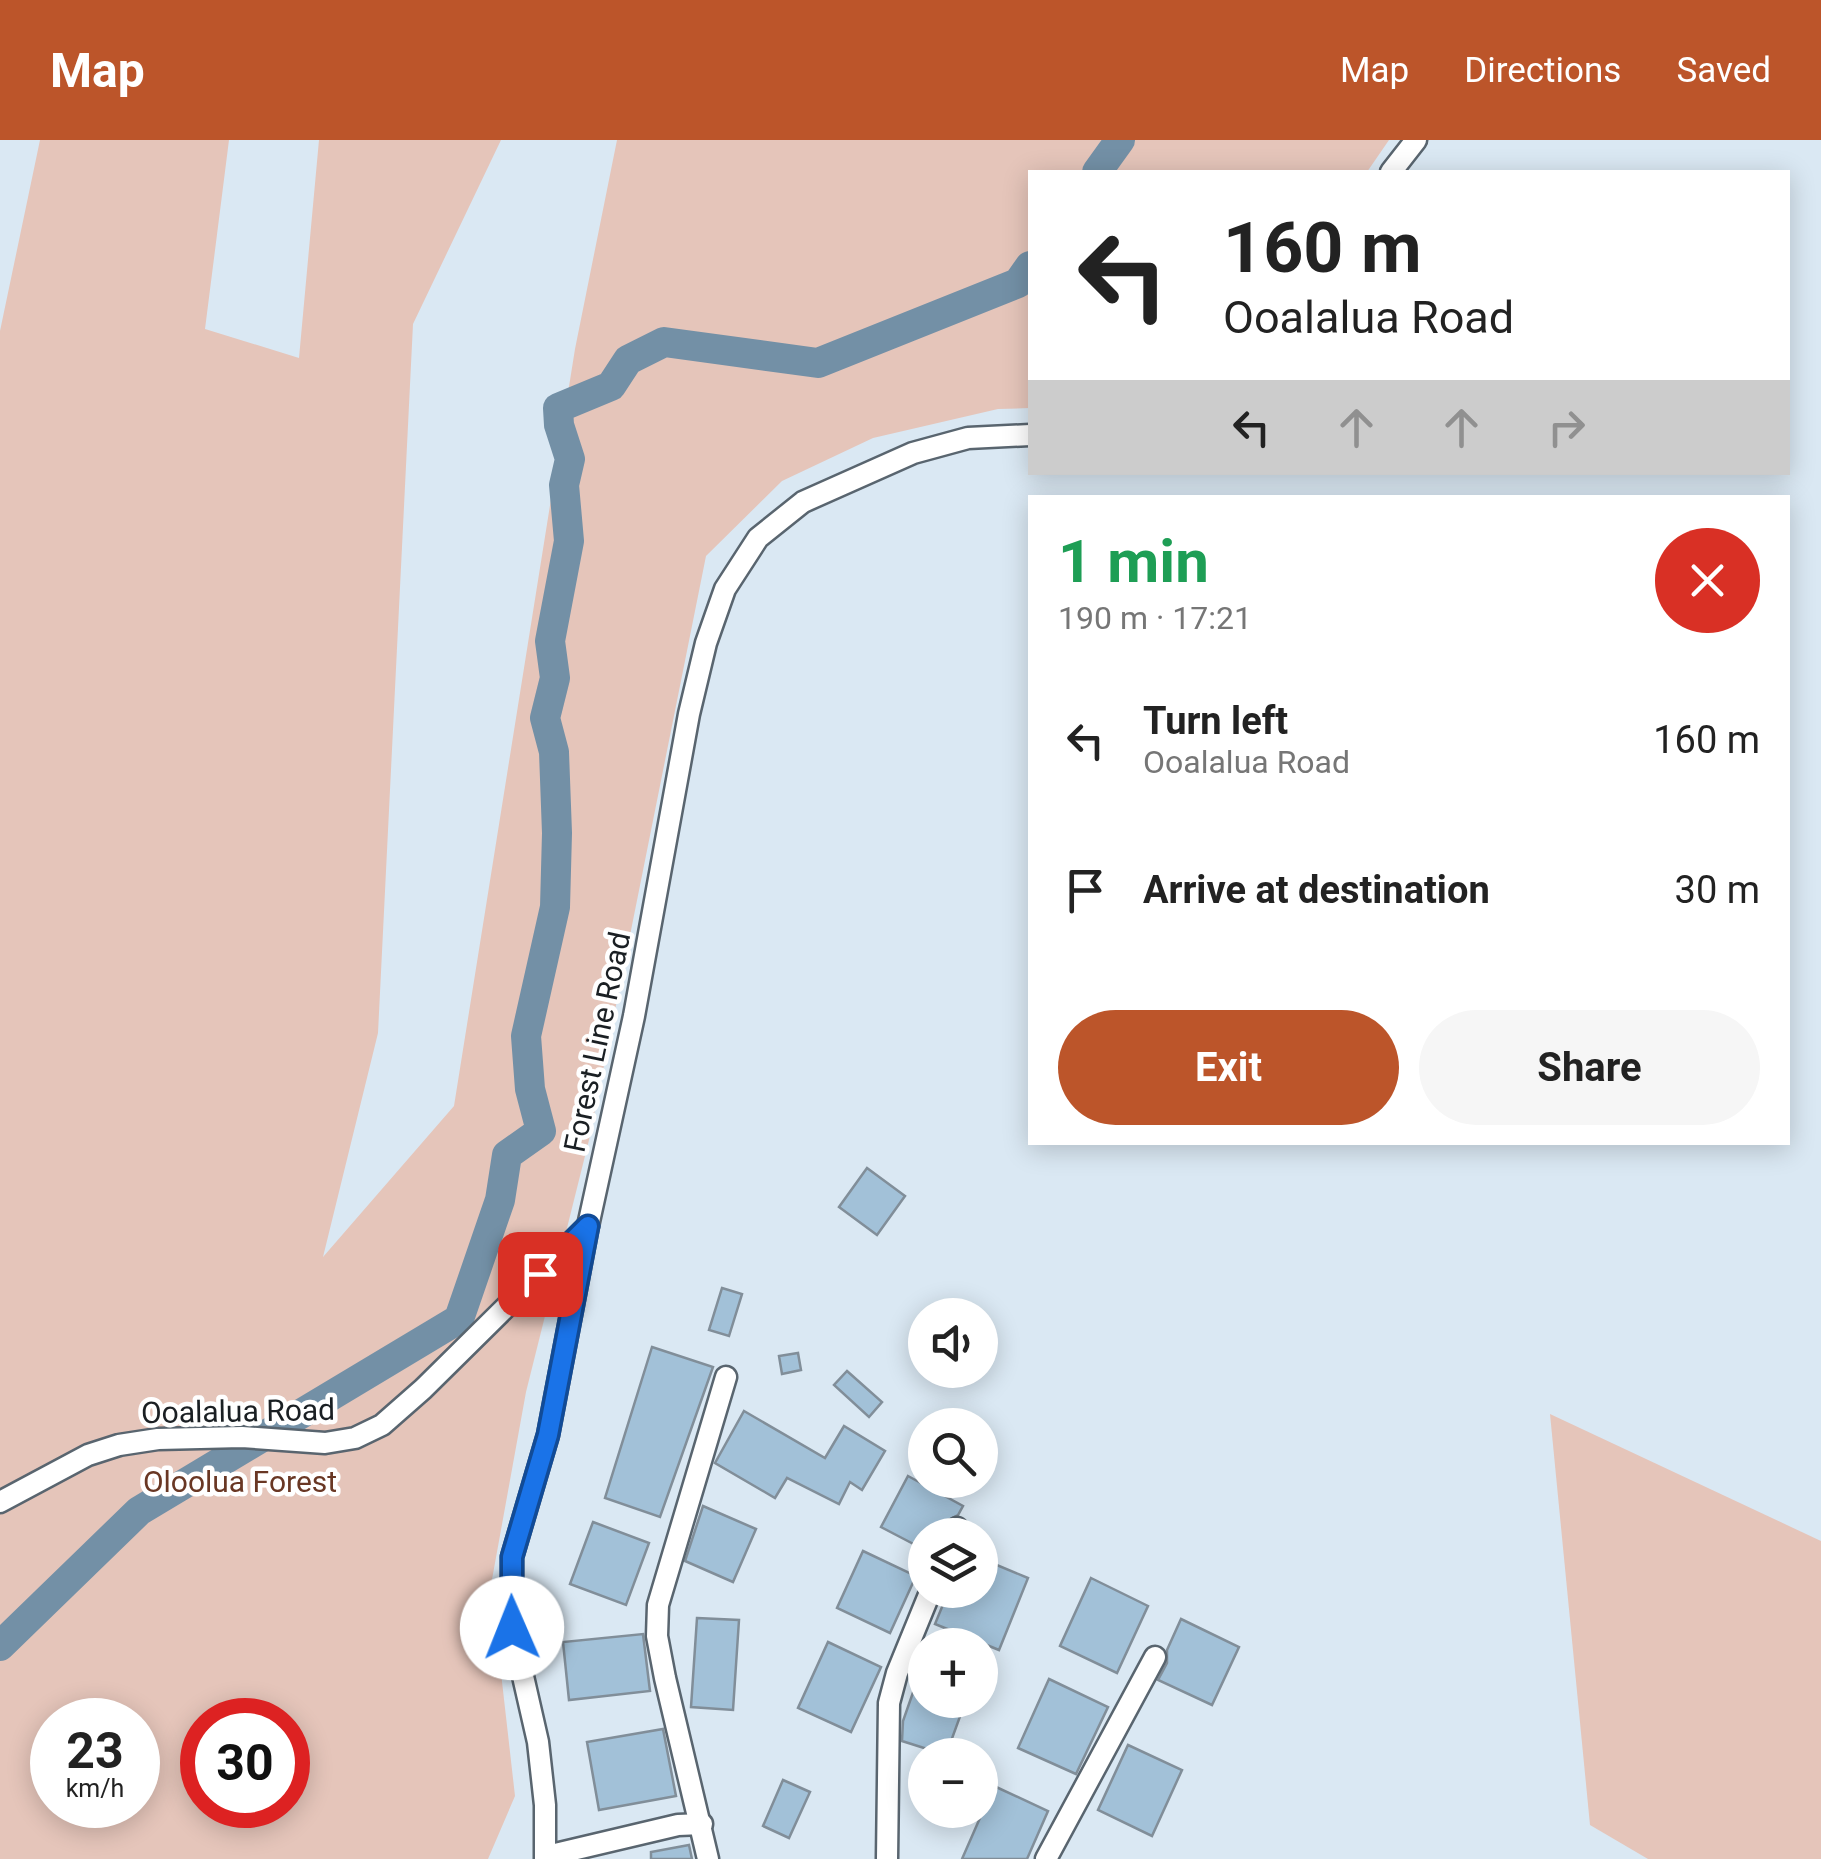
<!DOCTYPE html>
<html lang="en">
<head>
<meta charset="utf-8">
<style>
  body { margin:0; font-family:Roboto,sans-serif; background:#f6f6f6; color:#222; height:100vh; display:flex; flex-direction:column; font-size:38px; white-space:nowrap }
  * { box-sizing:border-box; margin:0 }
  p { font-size:32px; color:#767676 }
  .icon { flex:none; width:55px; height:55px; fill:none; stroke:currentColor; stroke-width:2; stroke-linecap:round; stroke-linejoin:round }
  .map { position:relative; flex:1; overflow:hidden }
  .drawer { position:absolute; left:1028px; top:355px; width:762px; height:650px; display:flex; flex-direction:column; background:#fff; border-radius:0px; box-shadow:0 5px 25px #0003 }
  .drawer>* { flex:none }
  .top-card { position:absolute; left:1028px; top:30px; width:762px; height:305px; border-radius:0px; box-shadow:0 5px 25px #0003; background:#fff; color:#222; overflow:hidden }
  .controls { position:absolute; left:908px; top:1158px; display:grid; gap:20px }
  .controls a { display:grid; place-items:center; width:90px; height:90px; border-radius:50%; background:#fff; box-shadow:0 5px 25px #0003; font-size:50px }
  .speed { position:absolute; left:30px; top:1558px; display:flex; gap:20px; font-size:50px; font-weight:700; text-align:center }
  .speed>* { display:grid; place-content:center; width:130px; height:130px; border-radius:50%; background:#fff; box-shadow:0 5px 25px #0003; line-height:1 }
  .speed small { font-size:25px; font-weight:400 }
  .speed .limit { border:15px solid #d22; background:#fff; color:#111 }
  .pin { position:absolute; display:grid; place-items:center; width:85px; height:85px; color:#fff; margin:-42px; border-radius:20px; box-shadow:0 5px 15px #0006 }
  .me { position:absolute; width:110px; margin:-55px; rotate:359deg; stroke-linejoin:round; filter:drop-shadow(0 0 8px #0008) }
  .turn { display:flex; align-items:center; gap:35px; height:210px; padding:0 30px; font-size:45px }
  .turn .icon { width:130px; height:130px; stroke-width:2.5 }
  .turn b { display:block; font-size:70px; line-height:85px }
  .lanes { display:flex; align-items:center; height:95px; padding:0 30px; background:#0003; justify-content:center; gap:50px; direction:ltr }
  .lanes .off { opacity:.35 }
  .round { display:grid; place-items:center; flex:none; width:105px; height:105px; border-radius:52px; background:#f6f6f6 }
  .head { display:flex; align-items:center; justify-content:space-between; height:170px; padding:0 30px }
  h1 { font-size:60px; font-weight:700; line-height:75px; color:#1e9e55 }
  .action { display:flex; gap:20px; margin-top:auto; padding:20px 30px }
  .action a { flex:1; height:115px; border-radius:60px; background:#bc552a; color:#fff; font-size:40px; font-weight:700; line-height:115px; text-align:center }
  .action a+a { background:#f6f6f6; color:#222 }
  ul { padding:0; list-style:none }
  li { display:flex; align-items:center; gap:30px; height:150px; padding:0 30px }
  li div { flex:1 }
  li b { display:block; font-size:38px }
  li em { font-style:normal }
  header { display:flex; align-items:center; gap:60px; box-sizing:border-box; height:140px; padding:0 50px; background:#bc552a; color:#fff }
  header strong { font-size:48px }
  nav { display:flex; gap:55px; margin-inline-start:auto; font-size:35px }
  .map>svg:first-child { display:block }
</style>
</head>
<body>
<header>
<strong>Map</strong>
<nav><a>Map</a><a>Directions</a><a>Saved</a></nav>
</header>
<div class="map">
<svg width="1821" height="1719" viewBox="0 0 1821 1719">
  <rect width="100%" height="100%" fill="#dae8f3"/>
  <g fill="#e5c5ba" fill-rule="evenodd">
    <path d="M 40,0 L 229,0 L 205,189 L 299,218 L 319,0 L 501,0 L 413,184 L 378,893 L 323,1117 L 454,966 L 575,209 L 617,0 L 1389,0 L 1367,32 L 1030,32 L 1030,268 L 998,269 L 873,298 L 782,341 L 706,416 L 589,1000 L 526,1252 L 491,1445 L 515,1656 L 488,1719 L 0,1719 L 0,191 ZM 52,1580 L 138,1580 L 138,1665 L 52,1665 ZM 202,1580 L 288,1580 L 288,1665 L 202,1665 Z"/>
    <polygon points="1550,1274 1821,1401 1821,1719 1648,1719 1590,1685"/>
  </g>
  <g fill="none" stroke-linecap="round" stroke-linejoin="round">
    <g stroke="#7390a6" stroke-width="30">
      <polyline points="1097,32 1120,0"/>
      <polyline points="0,1506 139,1371 459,1179 500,1060 507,1015 541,991 530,949 526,896 555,767 557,693 554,612 545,578 555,538 550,501 569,401 564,345 570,319 559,285 558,268 611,246 628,220 664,202 818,223 1018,143 1030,126"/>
    </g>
  </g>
  <g fill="#a2c1d8" stroke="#818e99" stroke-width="2.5">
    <polygon points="867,1028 905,1056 877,1095 839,1067"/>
    <polygon points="722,1148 742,1154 729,1196 709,1190"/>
    <polygon points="652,1207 713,1227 660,1377 605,1358"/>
    <polygon points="798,1213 801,1230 782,1234 779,1216"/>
    <polygon points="847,1231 882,1262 869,1277 834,1245"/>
    <polygon points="744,1271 825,1318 844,1286 885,1311 862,1350 850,1342 839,1364 787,1338 775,1358 715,1323"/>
    <polygon points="908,1336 963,1366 958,1375 945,1382 940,1395 925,1395 925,1410 881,1387"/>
    <polygon points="703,1366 756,1389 733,1442 685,1421"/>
    <polygon points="593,1382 649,1403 626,1465 570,1444"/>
    <polygon points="863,1411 916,1436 890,1493 837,1468"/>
    <polygon points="980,1418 1028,1438 999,1510 935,1484 949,1450 980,1450"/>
    <polygon points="1091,1438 1148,1466 1117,1533 1060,1506"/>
    <polygon points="697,1478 739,1480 733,1570 691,1567"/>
    <polygon points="1181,1479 1239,1507 1212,1565 1158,1540 1167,1523 1167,1510"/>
    <polygon points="643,1494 650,1551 569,1560 563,1502"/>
    <polygon points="828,1502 881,1527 851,1592 798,1568"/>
    <polygon points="923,1524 925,1560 966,1560 946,1615 902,1601 903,1581"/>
    <polygon points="1049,1539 1108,1567 1076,1634 1018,1608"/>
    <polygon points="663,1589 676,1656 599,1670 587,1602"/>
    <polygon points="1128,1605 1182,1630 1152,1696 1098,1670"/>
    <polygon points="783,1640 810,1652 789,1698 763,1686"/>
    <polygon points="994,1646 1048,1671 1027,1719 962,1719"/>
    <polygon points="689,1705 692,1719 651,1719 651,1712"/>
  </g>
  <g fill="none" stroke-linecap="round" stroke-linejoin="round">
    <defs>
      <g id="street">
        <polyline points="1391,32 1416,0"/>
        <polyline points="0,1362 88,1315 119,1305 158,1299 242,1297 325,1303 355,1298 382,1285 423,1249 588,1086"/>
        <polyline points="954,1395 957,1388"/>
        <polyline points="547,1716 678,1685 702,1684"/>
        <polyline points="545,1719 545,1665 538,1602 512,1488 512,1417 548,1295 588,1086 634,876 689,574 706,503 725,449 758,398 803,362 913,313 968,298 1030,295"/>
        <polyline points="708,1719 665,1538 657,1496 658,1465 726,1237"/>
        <polyline points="887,1719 889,1563 897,1533 931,1450"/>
        <polyline points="1046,1719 1155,1517"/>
      </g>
    </defs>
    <use href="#street" stroke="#59656f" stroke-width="25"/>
    <use href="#street" stroke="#fff" stroke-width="20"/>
  </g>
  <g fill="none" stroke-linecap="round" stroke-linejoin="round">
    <defs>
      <polyline id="route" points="512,1488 512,1417 548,1295 588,1086 540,1134"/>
    </defs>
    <use href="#route" stroke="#114b97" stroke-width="25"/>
    <use href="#route" stroke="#1a73e8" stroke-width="18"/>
  </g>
  <g text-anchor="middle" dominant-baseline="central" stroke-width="9" stroke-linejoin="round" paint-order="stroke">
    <g font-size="30" fill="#1a1f23" stroke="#fff">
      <text transform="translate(597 902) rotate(-78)">Forest Line Road</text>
      <text transform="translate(238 1271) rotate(-1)">Ooalalua Road</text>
    </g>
    <g font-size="30" fill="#693724" stroke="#fff">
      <text x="240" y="1341">Oloolua Forest</text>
    </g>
  </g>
</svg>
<div class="controls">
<a><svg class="icon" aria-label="sound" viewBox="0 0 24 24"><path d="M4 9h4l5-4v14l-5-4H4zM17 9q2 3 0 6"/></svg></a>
<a><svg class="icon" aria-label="search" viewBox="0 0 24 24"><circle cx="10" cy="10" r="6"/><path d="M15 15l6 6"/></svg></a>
<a><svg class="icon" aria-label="layers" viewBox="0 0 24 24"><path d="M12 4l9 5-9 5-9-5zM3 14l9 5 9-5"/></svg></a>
<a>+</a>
<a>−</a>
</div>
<div class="speed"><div>23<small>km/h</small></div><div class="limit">30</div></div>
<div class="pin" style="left:540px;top:1134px;background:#d93025"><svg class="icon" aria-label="arrive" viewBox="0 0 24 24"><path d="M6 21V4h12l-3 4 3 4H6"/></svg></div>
<svg class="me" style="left:512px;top:1488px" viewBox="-20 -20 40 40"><circle r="19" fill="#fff"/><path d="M0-13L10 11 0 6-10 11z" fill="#1a73e8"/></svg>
<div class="top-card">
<div class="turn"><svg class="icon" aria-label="left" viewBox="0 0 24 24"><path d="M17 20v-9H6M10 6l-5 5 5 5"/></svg><div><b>160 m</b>Ooalalua Road</div></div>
<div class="lanes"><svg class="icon" aria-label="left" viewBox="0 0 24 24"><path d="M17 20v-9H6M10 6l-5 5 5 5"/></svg><svg class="icon off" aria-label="ahead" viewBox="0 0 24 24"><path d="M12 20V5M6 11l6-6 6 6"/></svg><svg class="icon off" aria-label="ahead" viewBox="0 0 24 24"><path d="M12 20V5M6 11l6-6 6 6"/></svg><svg class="icon off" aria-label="right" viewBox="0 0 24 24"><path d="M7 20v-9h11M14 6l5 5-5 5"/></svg></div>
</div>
<section class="drawer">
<div class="head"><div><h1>1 min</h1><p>190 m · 17:21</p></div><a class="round" style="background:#d93025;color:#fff"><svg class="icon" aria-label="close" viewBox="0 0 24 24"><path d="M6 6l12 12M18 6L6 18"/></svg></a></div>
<ul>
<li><svg class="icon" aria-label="left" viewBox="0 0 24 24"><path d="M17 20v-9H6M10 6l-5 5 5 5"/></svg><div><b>Turn left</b><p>Ooalalua Road</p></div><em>160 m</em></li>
<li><svg class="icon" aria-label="arrive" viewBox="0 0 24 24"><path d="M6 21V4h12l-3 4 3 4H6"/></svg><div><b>Arrive at destination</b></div><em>30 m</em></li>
</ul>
<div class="action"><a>Exit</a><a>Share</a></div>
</section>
</div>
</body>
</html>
